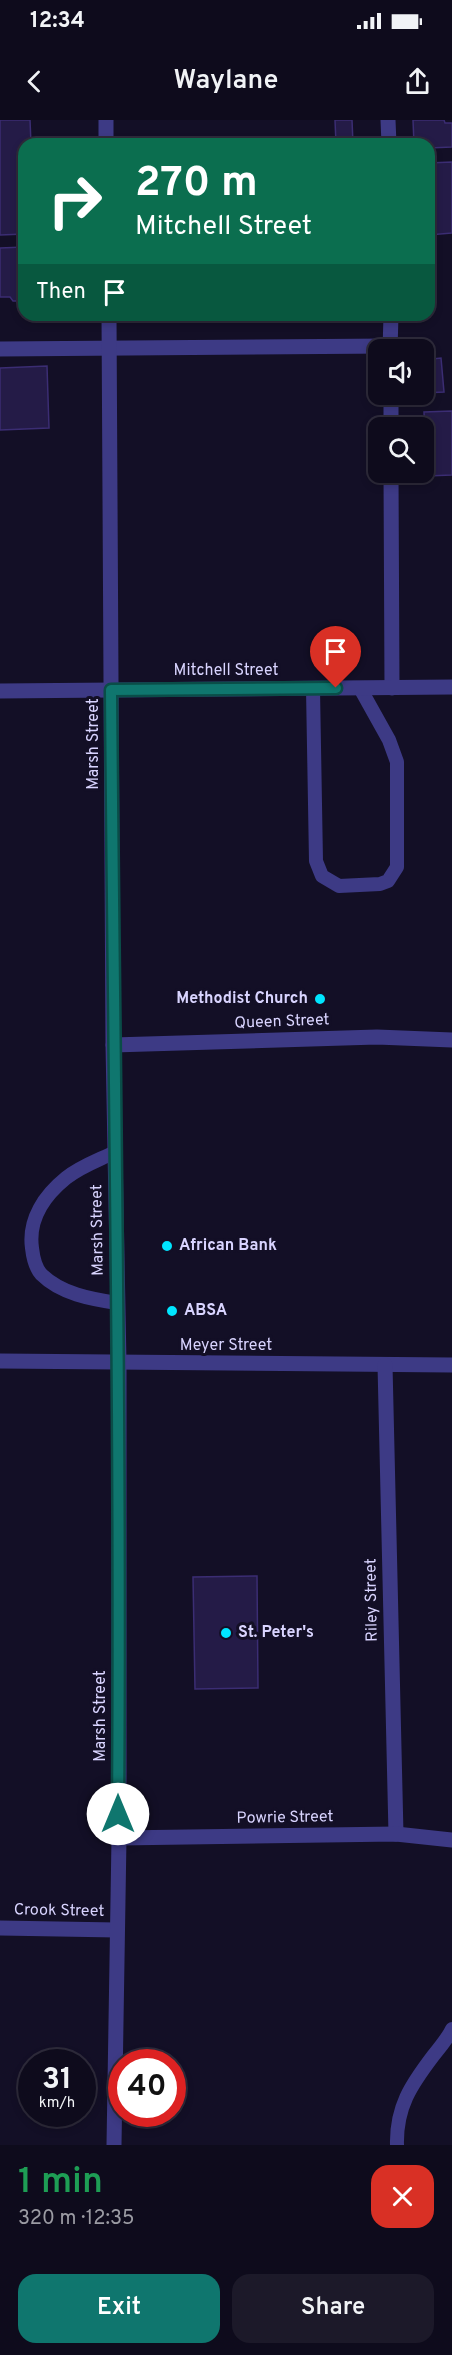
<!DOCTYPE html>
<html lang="en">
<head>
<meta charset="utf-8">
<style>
  body { margin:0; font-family:Overpass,sans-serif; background:#1c1929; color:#f1f3f6; height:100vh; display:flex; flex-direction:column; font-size:22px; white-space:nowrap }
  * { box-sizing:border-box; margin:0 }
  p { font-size:20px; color:#9b9ba3 }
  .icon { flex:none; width:33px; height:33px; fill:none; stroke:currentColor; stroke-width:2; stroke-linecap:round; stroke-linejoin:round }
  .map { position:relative; height:2025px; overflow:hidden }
  .sheet { display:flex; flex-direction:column; background:#0e0b1c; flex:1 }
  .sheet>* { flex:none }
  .top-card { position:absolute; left:18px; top:18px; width:417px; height:183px; border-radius:18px; box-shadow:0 3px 9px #0003,0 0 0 2px #2e2b3b; background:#0b6e4f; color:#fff; overflow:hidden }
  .fabs { position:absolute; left:368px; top:219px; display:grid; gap:12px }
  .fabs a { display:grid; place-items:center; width:66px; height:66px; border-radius:12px; background:#0e0b1c; box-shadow:0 3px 9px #0003,0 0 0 2px #2e2b3b; font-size:30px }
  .speed { position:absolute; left:18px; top:1929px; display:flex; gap:12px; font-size:30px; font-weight:700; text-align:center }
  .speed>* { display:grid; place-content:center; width:78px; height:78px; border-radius:50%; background:#0e0b1c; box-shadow:0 3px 9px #0003,0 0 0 2px #2e2b3b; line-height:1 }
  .speed small { font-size:15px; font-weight:400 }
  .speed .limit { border:9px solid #d22; background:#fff; color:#111 }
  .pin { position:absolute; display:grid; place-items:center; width:51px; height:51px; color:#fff; margin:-62px -26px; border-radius:50% 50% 50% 0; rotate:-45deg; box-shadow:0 0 6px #0007 }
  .pin .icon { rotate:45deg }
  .me { position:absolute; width:66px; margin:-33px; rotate:0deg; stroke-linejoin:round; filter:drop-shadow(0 0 4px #0008) }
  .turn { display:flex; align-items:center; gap:21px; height:126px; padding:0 18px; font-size:27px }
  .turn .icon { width:78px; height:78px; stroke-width:2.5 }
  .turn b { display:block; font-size:42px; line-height:51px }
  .then { display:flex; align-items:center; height:57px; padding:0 18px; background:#0003; gap:12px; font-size:22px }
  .round { display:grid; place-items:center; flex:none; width:63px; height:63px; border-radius:18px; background:#1c1929 }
  .headline { display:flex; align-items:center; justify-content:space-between; height:102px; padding:0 18px }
  h1 { font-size:36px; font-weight:600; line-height:45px; color:#1e9e55 }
  .button { display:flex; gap:12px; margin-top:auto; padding:12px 18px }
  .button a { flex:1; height:69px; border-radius:18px; background:#0f766e; color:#fff; font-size:24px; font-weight:600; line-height:69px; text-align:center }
  .button a+a { background:#1c1929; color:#f1f3f6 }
  .status { display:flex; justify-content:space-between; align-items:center; height:42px; padding:0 30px; background:#0e0b1c; direction:ltr }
  .status svg { height:16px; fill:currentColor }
  header { display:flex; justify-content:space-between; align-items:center; height:78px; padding:0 18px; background:#0e0b1c; font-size:27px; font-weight:600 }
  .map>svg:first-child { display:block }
</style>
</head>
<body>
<div class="status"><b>12:34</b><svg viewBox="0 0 49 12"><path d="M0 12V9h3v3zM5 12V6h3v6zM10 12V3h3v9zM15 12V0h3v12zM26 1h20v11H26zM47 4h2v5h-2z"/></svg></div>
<header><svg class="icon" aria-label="back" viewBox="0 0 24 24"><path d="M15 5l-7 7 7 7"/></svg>Waylane<svg class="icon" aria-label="share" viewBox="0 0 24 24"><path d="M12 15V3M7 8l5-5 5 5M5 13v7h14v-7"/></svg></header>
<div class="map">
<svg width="452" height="2025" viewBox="0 0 452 2025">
  <rect width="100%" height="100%" fill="#130f26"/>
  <g fill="#241b47" stroke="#3b2d73" stroke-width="1.5">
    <polygon points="0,0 30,0 31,24 24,24 24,114 0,115"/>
    <polygon points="335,0 352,0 353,24 336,24"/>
    <polygon points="413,0 444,0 445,3 452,3 452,27 429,28 429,24 414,24"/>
    <polygon points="452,42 452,113 429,115 429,43"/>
    <polygon points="24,127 24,181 13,181 10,177 0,177 0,128"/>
    <polygon points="441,238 444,272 423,273 423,240"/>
    <polygon points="47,246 49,308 0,310 0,248"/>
    <polygon points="452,291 452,355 427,356 424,292"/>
    <polygon points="257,1456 258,1568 195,1569 193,1457"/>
  </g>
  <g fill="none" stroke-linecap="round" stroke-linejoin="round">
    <g stroke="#3d3a85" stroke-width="14">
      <polyline points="313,569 316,741 322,756 339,766 380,764 388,761 397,747 397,642 389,620 360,568"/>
      <path d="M 115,1032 C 99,1040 81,1046 66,1058 C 45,1075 28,1099 32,1128 C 33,1137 35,1147 41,1154 C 61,1174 91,1179 117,1183"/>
      <path d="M 397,2025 C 396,1987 411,1965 433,1936 C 440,1927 448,1918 452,1909"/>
    </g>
    <g stroke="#3d3a85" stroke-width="15">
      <polyline points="388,0 389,24"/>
      <polyline points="0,229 390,226"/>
      <polyline points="390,230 391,195"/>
      <polyline points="391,274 391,308"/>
      <polyline points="391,352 392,568"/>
      <polyline points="0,571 452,567"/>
      <polyline points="113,925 377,917 452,920"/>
      <polyline points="0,1241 452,1245"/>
      <polyline points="385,1245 396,1714"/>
      <polyline points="119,1718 396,1714 452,1720"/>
      <polyline points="0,1808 117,1810"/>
    </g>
    <g stroke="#3d3a85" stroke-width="15">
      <polyline points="106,0 106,24"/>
      <polyline points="109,195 113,925 119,1243 119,1718 114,2025"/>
    </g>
  </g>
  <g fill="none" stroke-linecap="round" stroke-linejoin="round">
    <defs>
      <path id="route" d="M 118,1694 C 121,1319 114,945 111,570 L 336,568"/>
    </defs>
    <use href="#route" stroke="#0a4d48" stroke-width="15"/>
    <use href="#route" stroke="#0f766e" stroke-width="10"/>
  </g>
  <g fill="#00e5ff" stroke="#130f26" stroke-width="2">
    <circle cx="320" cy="879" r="6"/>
    <circle cx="167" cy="1126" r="6"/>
    <circle cx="172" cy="1191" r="6"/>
    <circle cx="226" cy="1513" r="6"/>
  </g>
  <g text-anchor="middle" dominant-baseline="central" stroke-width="6" stroke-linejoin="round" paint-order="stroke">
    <g font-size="16" fill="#d9d4ff" stroke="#130f26">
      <text x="226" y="551">Mitchell Street</text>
      <text transform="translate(94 624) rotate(-90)">Marsh Street</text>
      <text transform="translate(282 902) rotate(-2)">Queen Street</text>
      <text transform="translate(98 1110) rotate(-91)">Marsh Street</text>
      <text x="226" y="1226">Meyer Street</text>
      <text transform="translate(372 1480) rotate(-91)">Riley Street</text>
      <text transform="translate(101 1596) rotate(-90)">Marsh Street</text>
      <text transform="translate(285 1698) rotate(-1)">Powrie Street</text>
      <text transform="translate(59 1791) rotate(1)">Crook Street</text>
    </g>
    <g font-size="16" font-weight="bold" fill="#d9d4ff" stroke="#130f26" text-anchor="start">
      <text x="308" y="879" text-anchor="end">Methodist Church</text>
      <text x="179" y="1126">African Bank</text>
      <text x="184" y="1191">ABSA</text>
      <text x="238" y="1513">St. Peter's</text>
    </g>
  </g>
</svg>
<div class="fabs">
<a><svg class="icon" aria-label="sound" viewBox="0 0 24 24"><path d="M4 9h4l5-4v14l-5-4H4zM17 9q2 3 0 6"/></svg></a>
<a><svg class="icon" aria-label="search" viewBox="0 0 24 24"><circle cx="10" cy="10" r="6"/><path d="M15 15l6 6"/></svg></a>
</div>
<div class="speed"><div>31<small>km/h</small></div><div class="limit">40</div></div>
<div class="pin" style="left:336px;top:568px;background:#d93025"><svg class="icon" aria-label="arrive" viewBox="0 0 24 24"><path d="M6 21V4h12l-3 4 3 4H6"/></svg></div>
<svg class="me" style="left:118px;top:1694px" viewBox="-20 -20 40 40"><circle r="19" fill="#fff"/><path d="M0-13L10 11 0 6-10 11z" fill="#0f766e"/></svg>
<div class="top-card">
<div class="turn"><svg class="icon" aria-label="right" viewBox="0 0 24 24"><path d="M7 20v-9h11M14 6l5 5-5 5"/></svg><div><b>270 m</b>Mitchell Street</div></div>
<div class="then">Then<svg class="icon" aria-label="arrive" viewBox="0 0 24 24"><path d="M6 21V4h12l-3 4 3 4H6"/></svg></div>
</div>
</div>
<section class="sheet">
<div class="headline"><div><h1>1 min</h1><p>320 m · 12:35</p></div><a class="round" style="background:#d93025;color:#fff"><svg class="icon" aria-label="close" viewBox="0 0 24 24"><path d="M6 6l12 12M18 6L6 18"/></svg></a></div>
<div class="button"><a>Exit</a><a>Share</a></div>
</section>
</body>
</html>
